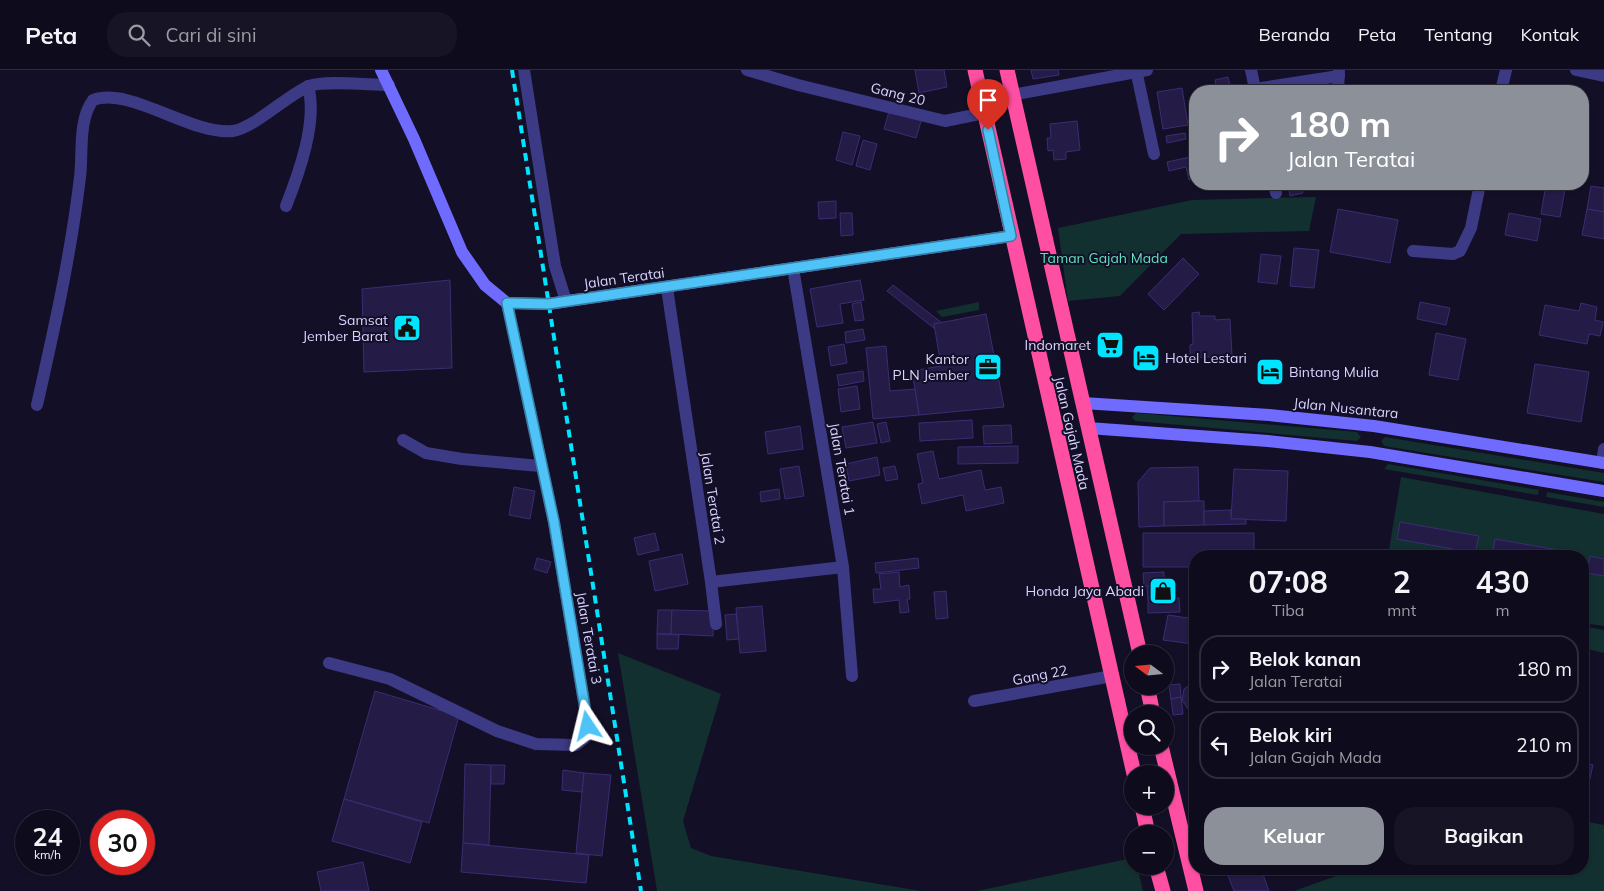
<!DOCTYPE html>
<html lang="id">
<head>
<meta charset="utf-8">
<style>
  body { margin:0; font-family:Mulish,sans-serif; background:#171425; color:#f1f3f6; height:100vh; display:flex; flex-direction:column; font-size:19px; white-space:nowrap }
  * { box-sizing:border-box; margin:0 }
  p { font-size:16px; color:#9b9ba3 }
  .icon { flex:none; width:28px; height:28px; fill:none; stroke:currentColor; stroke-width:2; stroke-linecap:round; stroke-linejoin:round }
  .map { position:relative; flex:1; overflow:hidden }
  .sheet { position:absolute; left:1189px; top:480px; width:400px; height:325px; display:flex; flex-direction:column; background:#0e0b1c; border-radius:20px; box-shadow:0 1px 4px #0004,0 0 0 1px #2e2b3b }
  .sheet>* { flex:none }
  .guide { position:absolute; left:1189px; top:15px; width:400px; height:105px; border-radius:20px; box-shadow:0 1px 4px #0004,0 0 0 1px #2e2b3b; background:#8c9099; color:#fff; overflow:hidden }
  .needle { width:32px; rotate:286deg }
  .tools { position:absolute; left:1124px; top:575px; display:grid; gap:10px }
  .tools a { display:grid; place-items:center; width:50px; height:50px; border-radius:50%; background:#0e0b1c; box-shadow:0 1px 4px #0004,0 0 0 1px #2e2b3b; font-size:25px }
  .speed { position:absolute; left:15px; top:740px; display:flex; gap:10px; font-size:25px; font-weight:700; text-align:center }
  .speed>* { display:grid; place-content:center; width:65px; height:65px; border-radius:50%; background:#0e0b1c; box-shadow:0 1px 4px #0004,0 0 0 1px #2e2b3b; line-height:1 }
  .speed small { font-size:12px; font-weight:400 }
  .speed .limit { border:8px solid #d22; background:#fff; color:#111 }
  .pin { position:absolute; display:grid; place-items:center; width:42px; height:42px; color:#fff; margin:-51px -21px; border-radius:50% 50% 50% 0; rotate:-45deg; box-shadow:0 0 5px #0007 }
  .pin .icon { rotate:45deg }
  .me { position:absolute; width:55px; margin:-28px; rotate:350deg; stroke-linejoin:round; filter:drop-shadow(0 0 4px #0008) }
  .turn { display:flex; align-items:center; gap:18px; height:105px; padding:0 15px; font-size:22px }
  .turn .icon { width:65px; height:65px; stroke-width:2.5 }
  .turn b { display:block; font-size:35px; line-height:42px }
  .eta { display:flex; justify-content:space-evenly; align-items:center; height:85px; text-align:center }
  .eta b { font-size:30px; font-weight:700; line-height:35px }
  .primary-button { display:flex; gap:10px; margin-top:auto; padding:10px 15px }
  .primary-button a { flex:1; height:58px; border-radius:20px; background:#8c9099; color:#fff; font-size:20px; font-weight:700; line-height:58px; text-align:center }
  .primary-button a+a { background:#171425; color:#f1f3f6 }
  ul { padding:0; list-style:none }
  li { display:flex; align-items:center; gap:15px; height:68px; margin:0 10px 8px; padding:0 5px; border:2px solid #2e2b3b; border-radius:20px }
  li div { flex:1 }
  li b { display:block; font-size:19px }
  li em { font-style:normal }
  header { display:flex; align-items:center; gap:30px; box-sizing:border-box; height:70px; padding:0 25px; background:#0e0b1c; border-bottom:1px solid #2e2b3b }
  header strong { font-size:24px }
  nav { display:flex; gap:28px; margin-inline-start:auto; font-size:18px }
  .search { width:350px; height:45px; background:#171425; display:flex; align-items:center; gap:12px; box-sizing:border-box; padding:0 18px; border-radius:20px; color:#9b9ba3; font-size:19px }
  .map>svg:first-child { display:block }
</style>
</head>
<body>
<header>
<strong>Peta</strong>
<div class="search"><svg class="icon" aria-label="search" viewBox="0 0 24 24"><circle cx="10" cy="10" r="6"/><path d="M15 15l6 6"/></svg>Cari di sini</div>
<nav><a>Beranda</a><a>Peta</a><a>Tentang</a><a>Kontak</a></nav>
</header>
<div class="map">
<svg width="1604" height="821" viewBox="0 0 1604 821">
  <rect width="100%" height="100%" fill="#130f26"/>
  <g fill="#12302f">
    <polygon points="1316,127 1309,161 1181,164 1120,226 1068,231 1058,158 1192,130"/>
    <polygon points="979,232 979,240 942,247 936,241"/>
    <polygon points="1136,343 1357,362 1361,367 1357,371 1135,351 1132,347"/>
    <polygon points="1385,367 1604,403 1604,412 1384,376 1381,371"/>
    <polygon points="1388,394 1539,420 1538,425 1384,399"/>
    <polygon points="1401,407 1604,444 1604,556 1583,553 1582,486 1388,486"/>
    <polygon points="1547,422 1604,432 1604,437 1546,427"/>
    <polygon points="1583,556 1604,560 1604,583 1583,578"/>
    <polygon points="618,583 721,624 683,751 691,778 711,786 921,821 657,821"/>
    <polygon points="1583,751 1604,755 1604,821 1294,821 1336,806 1337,799 1582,799"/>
    <polygon points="1132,788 1132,796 1137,796 1143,821 977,821"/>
  </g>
  <g fill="#241b47" stroke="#3b2d73">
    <polygon points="915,0 944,0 947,17 919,23"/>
    <polygon points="1031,0 1058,0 1059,5 1033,9"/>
    <polygon points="1228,7 1231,21 1217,21 1215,10"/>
    <polygon points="1182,18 1188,55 1163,59 1157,22"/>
    <polygon points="890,38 922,48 916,68 884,59"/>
    <polygon points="1077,51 1080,80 1066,82 1066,89 1054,90 1053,80 1048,81 1047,68 1051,68 1050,54"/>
    <polygon points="843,62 860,66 852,95 836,90"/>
    <polygon points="1185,63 1186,69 1167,73 1166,66"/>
    <polygon points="863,70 877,74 870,100 856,96"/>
    <polygon points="1195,86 1195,109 1189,110 1186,97 1169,101 1167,92"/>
    <polygon points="1288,114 1301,114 1303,123 1290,126"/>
    <polygon points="1546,114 1566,114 1560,147 1541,144"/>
    <polygon points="1591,116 1604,118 1604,142 1587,139"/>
    <polygon points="836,131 836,148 819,149 818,132"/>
    <polygon points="1338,139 1398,150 1390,193 1330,182"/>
    <polygon points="1587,139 1604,142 1604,169 1582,165"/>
    <polygon points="840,143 852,143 853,165 841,166"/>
    <polygon points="1509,143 1541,149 1537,171 1505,165"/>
    <polygon points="1294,178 1319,180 1314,218 1290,216"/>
    <polygon points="1261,184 1281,186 1277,214 1258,212"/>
    <polygon points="1183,188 1199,204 1164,240 1148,224"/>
    <polygon points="450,210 452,298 364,302 362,219"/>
    <polygon points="860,210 864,230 840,234 843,253 817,257 810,219"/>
    <polygon points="893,215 942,253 934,254 935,259 887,221"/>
    <polygon points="861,232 864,250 855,251 852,234"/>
    <polygon points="1420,232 1450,238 1446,255 1417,249"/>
    <polygon points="1581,233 1597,237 1595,250 1603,252 1600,266 1589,264 1587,274 1539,265 1545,235 1579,241"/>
    <polygon points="1199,242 1200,246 1215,246 1215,250 1230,249 1232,286 1190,288 1190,275 1193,274 1192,243"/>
    <polygon points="986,244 1004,337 919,345 912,301 941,296 934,254"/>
    <polygon points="863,259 865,270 846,273 845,262"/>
    <polygon points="1436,263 1466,269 1458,310 1429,305"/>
    <polygon points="844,274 847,293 831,296 828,277"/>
    <polygon points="886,276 890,321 915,319 919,345 873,349 866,278"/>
    <polygon points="1535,294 1589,302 1581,352 1527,343"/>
    <polygon points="863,301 864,311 839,316 837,305"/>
    <polygon points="857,316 860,339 841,342 838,319"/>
    <polygon points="972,350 973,368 920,371 919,353"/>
    <polygon points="873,352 877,373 846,378 842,357"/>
    <polygon points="886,352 890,371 881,373 877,354"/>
    <polygon points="1011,355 1012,373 984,374 983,356"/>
    <polygon points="800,356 803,379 768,384 765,362"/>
    <polygon points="1018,376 1018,393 958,394 958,377"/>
    <polygon points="933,381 939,409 981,400 985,420 1001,417 1004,433 966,441 963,425 922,434 918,414 923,413 917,384"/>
    <polygon points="877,387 880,405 849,411 846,394"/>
    <polygon points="799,396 804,426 785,429 780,399"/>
    <polygon points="895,396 898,409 886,411 883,398"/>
    <polygon points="1198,397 1199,431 1164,432 1164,456 1139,457 1138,412 1150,398"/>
    <polygon points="1234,399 1288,401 1286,451 1231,449"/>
    <polygon points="514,417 535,421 530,449 509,445"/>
    <polygon points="779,419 780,429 761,432 760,422"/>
    <polygon points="1199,431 1204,431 1204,455 1164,456 1164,432"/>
    <polygon points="1231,440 1231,449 1246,449 1246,454 1204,455 1204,441"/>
    <polygon points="1400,452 1479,466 1475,483 1397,469"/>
    <polygon points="655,463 659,480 638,485 634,468"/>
    <polygon points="1143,463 1254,463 1254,486 1195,486 1195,497 1143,497"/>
    <polygon points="1495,469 1570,482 1569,486 1492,486"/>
    <polygon points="682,484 688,514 655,521 649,491"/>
    <polygon points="1590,486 1604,489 1604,506 1587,503"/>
    <polygon points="537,488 551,492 547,503 534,499"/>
    <polygon points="918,488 919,498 876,503 875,493"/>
    <polygon points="899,502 900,517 909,515 910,529 907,529 909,542 900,543 899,530 874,533 873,519 881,519 879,504"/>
    <polygon points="1164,502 1164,515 1144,516 1143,503"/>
    <polygon points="1173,516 1173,528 1148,529 1147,517"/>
    <polygon points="946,521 948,548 936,549 934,522"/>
    <polygon points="1173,528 1179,528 1180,542 1148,543 1148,529"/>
    <polygon points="762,536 766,581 740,583 736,538"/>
    <polygon points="658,540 672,540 671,564 657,564"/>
    <polygon points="672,540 714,541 713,566 671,564"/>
    <polygon points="736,544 739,569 727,570 725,545"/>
    <polygon points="1168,545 1195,549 1193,574 1163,570"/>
    <polygon points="657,564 679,565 678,579 657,579"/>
    <polygon points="1193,613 1195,613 1195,641 1188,639 1182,630 1184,619"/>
    <polygon points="1180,614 1181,627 1171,629 1169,615"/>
    <polygon points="375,621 459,646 429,753 344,729"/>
    <polygon points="1181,627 1183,644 1173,645 1171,629"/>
    <polygon points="1582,666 1588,667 1583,693 1593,695 1582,744"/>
    <polygon points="465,694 491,695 489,775 463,773"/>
    <polygon points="491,695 505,695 504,714 491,714"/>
    <polygon points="563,700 584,703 582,722 562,720"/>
    <polygon points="584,703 611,705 602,786 576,783"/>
    <polygon points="344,729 422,752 410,793 332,771"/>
    <polygon points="463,773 589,785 586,813 461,802"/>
    <polygon points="363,792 369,821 321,821 317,802"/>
    <polygon points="1221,799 1251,799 1252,803 1221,804"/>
    <polygon points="1251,799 1261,799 1269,821 1234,821 1227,803 1252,803"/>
  </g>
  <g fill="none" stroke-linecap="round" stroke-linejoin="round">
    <g stroke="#3d3a85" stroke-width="12">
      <polyline points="524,0 555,196 566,231"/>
      <polyline points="747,0 798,15 945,51 984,43"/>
      <polyline points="1136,0 1154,84"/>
      <polyline points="1251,0 1255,19 1339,6"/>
      <polyline points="1576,0 1604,6"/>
      <polyline points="1338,21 1339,0"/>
      <polyline points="1501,21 1506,0"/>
      <polyline points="1012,25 1147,0"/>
      <polyline points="1274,114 1276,123"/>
      <path d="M 286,136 C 299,103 318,51 308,16"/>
      <polyline points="1413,181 1453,184 1460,181 1471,158 1480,114"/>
      <polyline points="793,198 843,497 852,606"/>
      <polyline points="667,218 711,512 843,497"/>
      <path d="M 37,335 C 54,260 71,184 80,107 C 83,83 78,50 93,30 C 130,16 192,66 233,61 C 254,58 286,26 309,16 C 324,10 370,15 389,15"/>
      <polyline points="403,370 426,383 462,389 540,396"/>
      <polyline points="1602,393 1604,379"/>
      <polyline points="711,512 716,554"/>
      <polyline points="329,593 390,609 497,661 536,674 576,675 586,667 588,656 554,453 507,233"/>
      <polyline points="974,631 1112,606"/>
    </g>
    <g stroke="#6f6bff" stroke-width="12">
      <polyline points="381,0 414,69 462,182 485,215 507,233 548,234 1011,166"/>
      <polyline points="1083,333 1269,345 1374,356 1604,393"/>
      <polyline points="1088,358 1268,371 1370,382 1604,421"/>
    </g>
    <g stroke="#ff4fa3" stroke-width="15">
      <polyline points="975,0 1134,704"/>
      <polyline points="1007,0 1140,584"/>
      <polyline points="1147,616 1153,644"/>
      <polyline points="1161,676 1196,821"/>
      <polyline points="1142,736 1148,764"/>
      <polyline points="1156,796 1163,821"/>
    </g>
    <polyline stroke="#00e5ff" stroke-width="4" stroke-dasharray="8 6" stroke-linecap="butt" points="512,0 641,821"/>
  </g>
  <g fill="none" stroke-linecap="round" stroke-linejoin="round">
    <defs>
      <polyline id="route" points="588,656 554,452 507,233 548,234 1011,166 988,60"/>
    </defs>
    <use href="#route" stroke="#337fa1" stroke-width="12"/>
    <use href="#route" stroke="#4fc3f7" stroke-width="9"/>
  </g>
  <defs>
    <symbol id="civic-square" viewBox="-11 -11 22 22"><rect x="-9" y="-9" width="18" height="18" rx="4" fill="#00e5ff" stroke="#130f26"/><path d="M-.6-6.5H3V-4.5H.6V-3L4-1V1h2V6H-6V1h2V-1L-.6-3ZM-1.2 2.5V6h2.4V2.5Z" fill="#111"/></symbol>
    <symbol id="supermarket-square" viewBox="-11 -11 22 22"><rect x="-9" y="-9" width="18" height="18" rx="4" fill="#00e5ff" stroke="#130f26"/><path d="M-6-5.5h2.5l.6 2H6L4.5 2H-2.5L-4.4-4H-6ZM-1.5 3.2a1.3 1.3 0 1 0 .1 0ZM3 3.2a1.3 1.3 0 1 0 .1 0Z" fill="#111"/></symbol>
    <symbol id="hotel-square" viewBox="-11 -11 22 22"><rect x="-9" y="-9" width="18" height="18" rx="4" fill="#00e5ff" stroke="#130f26"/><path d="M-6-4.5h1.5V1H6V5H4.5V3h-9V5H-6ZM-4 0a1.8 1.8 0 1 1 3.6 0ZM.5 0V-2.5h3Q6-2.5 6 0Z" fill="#111"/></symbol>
    <symbol id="office-square" viewBox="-11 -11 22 22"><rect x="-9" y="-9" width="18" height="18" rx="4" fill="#00e5ff" stroke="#130f26"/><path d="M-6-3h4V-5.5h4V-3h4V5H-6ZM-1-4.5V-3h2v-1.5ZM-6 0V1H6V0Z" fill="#111"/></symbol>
    <symbol id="shop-square" viewBox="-11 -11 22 22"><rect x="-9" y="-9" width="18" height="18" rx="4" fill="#00e5ff" stroke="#130f26"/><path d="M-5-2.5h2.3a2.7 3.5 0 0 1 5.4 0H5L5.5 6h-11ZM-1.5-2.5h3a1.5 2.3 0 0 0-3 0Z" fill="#111"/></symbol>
  </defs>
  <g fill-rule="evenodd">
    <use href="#civic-square" x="391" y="242" width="32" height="32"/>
    <use href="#supermarket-square" x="1094" y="259" width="32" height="32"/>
    <use href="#hotel-square" x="1130" y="272" width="32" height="32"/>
    <use href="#office-square" x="972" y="281" width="32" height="32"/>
    <use href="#hotel-square" x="1254" y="286" width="32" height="32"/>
    <use href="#shop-square" x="1147" y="505" width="32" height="32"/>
  </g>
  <g text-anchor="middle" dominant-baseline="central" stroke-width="4" stroke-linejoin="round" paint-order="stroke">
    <g font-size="14" fill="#d9d4ff" stroke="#130f26">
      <text transform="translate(898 24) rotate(14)">Gang 20</text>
      <text transform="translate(624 208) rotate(-8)">Jalan Teratai</text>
      <text transform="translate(1346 338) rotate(6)">Jalan Nusantara</text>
      <text transform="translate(1072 363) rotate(77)">Jalan Gajah Mada</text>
      <text transform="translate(842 399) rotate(80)">Jalan Teratai 1</text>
      <text transform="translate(713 428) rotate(81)">Jalan Teratai 2</text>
      <text transform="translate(589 568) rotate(80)">Jalan Teratai 3</text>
      <text transform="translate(1040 605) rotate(-11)">Gang 22</text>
    </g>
    <g font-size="14" fill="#5fe0c0" stroke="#130f26">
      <text x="1104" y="188">Taman Gajah Mada</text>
    </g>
    <g font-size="14" fill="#d9d4ff" stroke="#130f26" text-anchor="end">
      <text x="388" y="250">Samsat<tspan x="388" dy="16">Jember Barat</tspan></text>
      <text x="1091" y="275">Indomaret</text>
      <text x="1165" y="288" text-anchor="start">Hotel Lestari</text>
      <text x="969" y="289">Kantor<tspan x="969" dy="16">PLN Jember</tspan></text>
      <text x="1289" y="302" text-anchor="start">Bintang Mulia</text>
      <text x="1144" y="521">Honda Jaya Abadi</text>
    </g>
  </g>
</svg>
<div class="tools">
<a><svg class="needle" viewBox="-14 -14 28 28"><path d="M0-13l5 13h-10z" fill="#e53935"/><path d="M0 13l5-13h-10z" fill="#9b9ba3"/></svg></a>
<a><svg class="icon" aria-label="search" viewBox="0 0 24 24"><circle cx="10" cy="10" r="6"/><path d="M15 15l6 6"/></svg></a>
<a>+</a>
<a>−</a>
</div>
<div class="speed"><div>24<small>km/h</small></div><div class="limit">30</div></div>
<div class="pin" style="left:988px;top:60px;background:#d93025"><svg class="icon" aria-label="arrive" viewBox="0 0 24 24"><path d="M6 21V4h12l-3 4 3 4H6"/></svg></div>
<svg class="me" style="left:588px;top:656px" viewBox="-20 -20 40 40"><path d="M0-17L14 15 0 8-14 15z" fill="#4fc3f7" stroke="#fff" stroke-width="4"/></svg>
<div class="guide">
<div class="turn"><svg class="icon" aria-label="right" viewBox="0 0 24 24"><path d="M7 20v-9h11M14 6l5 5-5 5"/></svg><div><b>180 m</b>Jalan Teratai</div></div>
</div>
<section class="sheet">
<div class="eta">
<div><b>07:08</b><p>Tiba</p></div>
<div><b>2</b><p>mnt</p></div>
<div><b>430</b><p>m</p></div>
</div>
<ul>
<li><svg class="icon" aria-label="right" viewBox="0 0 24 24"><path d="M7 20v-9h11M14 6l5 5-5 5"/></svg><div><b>Belok kanan</b><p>Jalan Teratai</p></div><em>180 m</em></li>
<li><svg class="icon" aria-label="left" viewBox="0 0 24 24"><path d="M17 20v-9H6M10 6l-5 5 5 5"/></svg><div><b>Belok kiri</b><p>Jalan Gajah Mada</p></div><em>210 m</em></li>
</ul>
<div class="primary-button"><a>Keluar</a><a>Bagikan</a></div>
</section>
</div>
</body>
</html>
